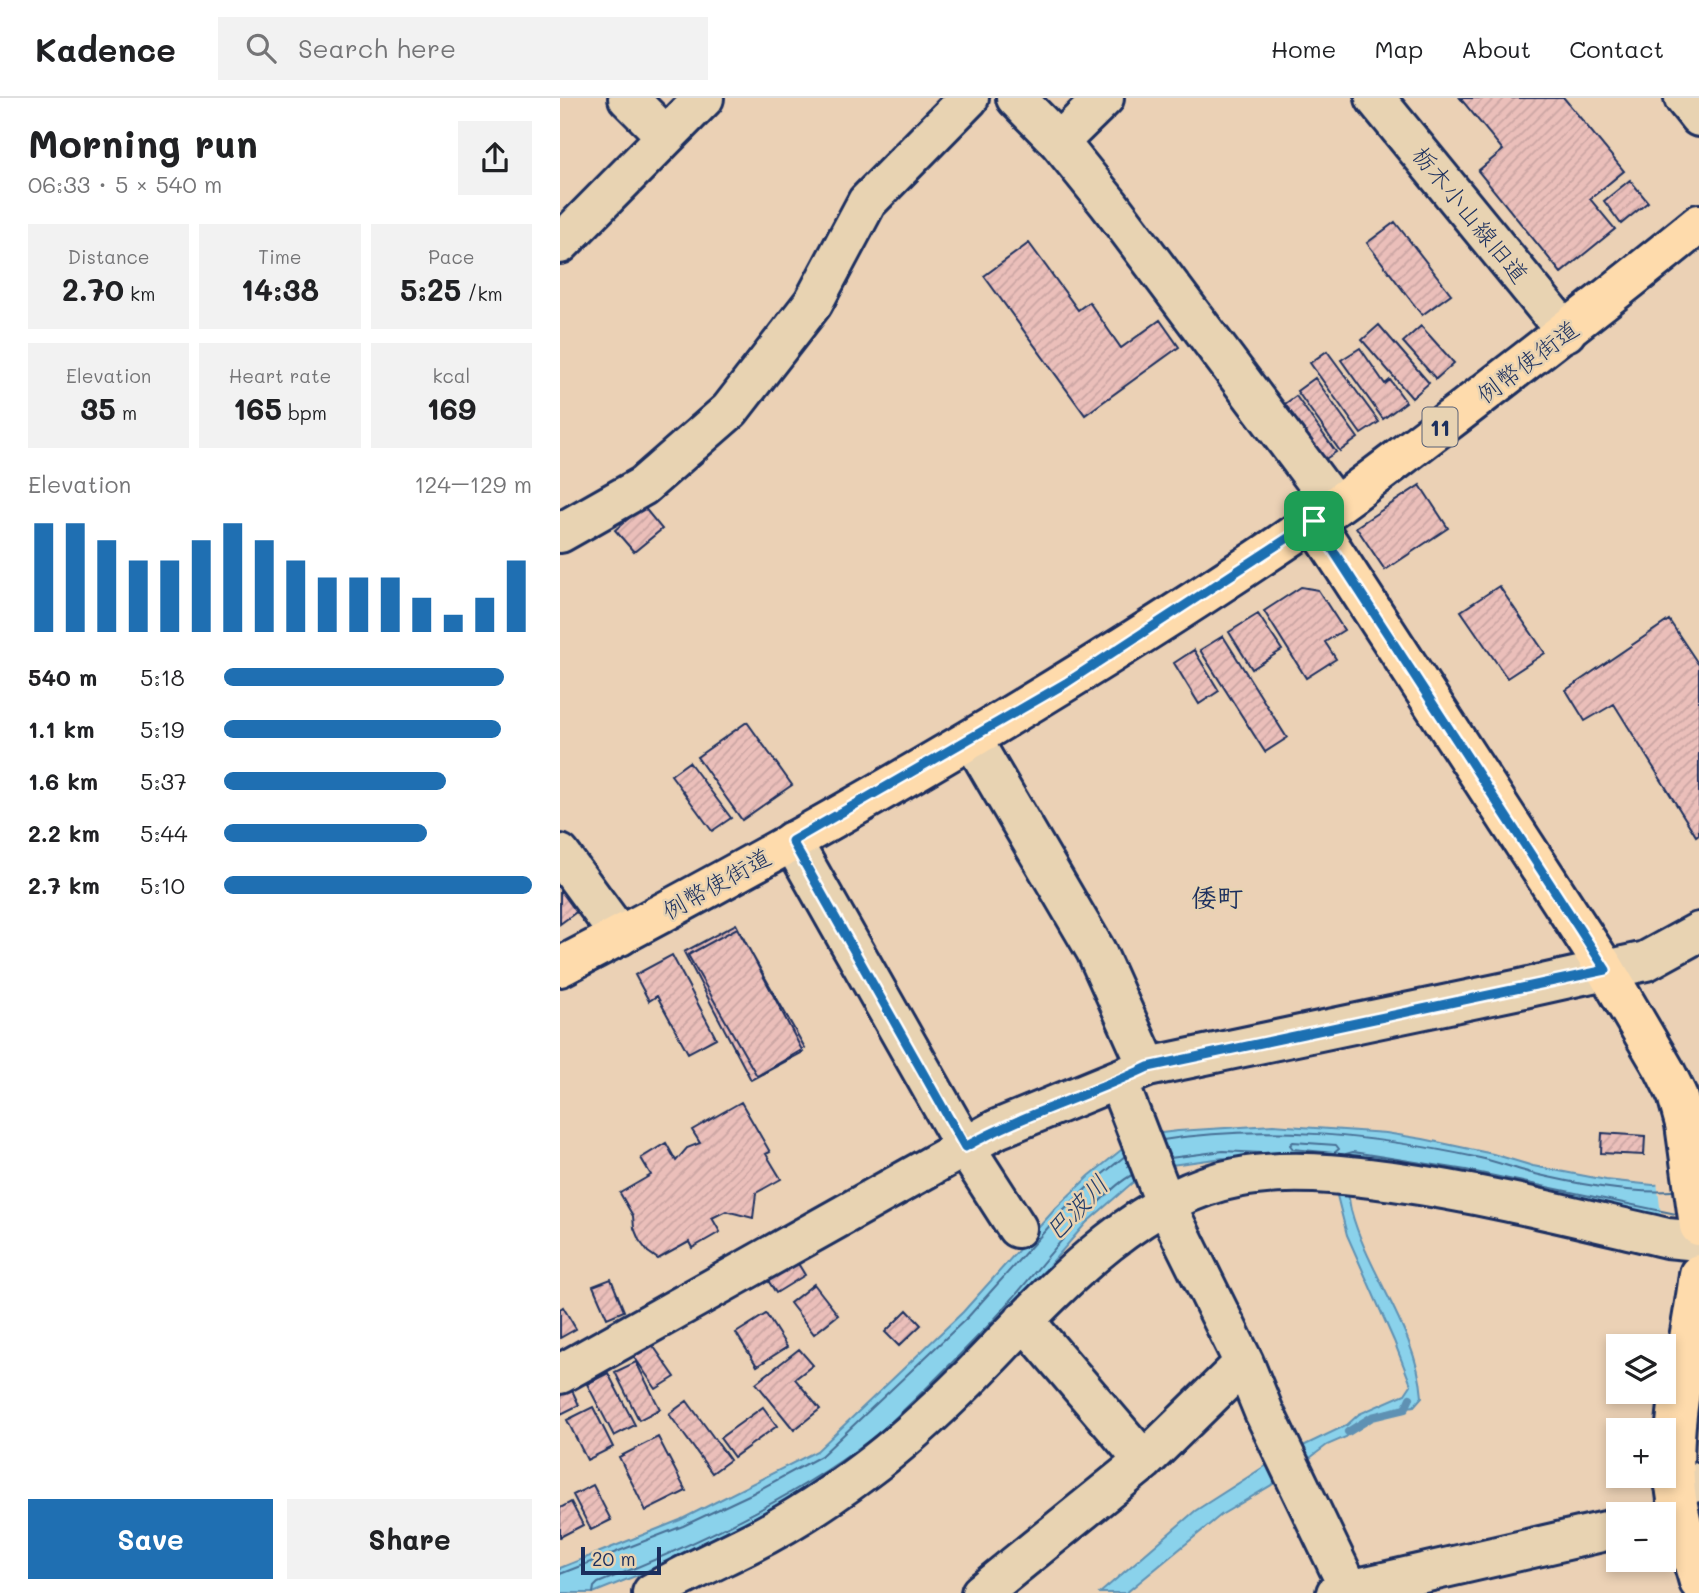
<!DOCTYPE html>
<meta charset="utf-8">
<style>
:root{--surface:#fff;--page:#f2f2f2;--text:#202124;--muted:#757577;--line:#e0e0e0;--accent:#1f6fb2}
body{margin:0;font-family:Mali,"Klee One",sans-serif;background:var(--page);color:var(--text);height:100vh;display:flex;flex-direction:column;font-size:26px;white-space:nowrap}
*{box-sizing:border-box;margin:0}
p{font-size:23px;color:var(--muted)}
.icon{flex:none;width:38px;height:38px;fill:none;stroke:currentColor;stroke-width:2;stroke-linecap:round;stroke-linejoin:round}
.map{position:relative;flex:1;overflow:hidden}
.sheet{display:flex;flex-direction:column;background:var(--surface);width:560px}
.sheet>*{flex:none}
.fabs{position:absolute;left:1046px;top:1236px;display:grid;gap:14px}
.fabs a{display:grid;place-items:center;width:70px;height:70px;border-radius:0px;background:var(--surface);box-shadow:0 4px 10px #0003;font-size:35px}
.scale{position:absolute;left:21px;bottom:18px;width:80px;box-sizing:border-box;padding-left:7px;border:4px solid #1b2f5e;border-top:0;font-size:19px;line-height:24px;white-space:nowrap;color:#1b2f5e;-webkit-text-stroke:5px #e8d3b2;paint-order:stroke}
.pin{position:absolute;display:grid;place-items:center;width:60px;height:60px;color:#fff;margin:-30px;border-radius:14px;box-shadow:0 4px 10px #0006}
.round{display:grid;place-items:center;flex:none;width:74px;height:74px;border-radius:0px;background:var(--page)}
.overview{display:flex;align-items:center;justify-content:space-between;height:119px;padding:0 28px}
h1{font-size:38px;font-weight:700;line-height:52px}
.metrics{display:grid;grid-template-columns:repeat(3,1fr);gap:10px;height:119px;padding:7px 28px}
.metrics div{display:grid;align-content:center;border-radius:0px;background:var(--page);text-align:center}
.metrics b{font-size:30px;font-weight:700}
.metrics small{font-size:19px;font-weight:400}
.metrics p{font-size:19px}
.chart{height:196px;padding:14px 28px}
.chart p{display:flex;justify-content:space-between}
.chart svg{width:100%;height:126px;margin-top:7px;stroke:var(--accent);stroke-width:6}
.primary-button{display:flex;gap:14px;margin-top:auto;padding:14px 28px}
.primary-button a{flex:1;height:80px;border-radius:0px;background:var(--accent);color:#fff;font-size:28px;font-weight:700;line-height:80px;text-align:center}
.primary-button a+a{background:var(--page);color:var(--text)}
ul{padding:0 28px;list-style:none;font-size:23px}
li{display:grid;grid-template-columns:112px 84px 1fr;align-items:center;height:52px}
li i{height:18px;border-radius:9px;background:var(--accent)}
header{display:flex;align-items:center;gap:42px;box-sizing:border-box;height:98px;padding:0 35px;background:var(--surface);border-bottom:2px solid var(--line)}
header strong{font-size:33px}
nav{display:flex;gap:38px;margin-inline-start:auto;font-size:24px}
.search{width:490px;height:63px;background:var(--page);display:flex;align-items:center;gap:18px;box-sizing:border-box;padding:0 24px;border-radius:0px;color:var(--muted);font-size:26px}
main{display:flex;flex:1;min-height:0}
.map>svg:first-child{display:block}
.water{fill:#8ad2eb;stroke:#5e91b3;stroke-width:2}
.pier{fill:#ebd1b5}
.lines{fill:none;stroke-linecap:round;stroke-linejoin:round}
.shore{stroke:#477096;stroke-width:2}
.stream{stroke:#5e91b3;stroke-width:8}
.building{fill:url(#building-hatch);stroke:#1b2f5e;stroke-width:2}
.minor-casing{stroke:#1b2f5e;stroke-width:44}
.major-casing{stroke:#1b2f5e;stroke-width:44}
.minor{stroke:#e8d3b2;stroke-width:38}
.major{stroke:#fedbac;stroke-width:38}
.route-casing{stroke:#fff;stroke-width:14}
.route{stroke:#1f6fb2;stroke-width:9}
.labels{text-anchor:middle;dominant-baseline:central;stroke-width:5;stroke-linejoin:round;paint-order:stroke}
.shield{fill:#e8d3b2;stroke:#586077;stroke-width:2}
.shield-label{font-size:23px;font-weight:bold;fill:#1b2f5e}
.street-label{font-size:24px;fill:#1b2f5e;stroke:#e8d3b2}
.neighbourhood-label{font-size:26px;font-weight:bold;fill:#1b2f5e;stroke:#e8d3b2}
.water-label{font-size:26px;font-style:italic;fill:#263f6c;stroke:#e8d3b2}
</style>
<header>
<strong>Kadence</strong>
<div class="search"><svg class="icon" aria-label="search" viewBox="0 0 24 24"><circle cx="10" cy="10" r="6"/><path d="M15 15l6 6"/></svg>Search here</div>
<nav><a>Home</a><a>Map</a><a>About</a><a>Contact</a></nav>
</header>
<main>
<section class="sheet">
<div class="overview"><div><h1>Morning run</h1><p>06:33 · 5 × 540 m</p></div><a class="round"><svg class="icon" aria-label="share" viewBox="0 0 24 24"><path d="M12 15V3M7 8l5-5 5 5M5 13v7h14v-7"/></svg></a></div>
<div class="metrics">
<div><p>Distance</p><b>2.70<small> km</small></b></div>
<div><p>Time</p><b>14:38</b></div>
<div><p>Pace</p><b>5:25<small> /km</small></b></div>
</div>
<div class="metrics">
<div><p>Elevation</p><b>35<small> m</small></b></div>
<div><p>Heart rate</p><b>165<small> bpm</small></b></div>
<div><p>kcal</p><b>169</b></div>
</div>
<div class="chart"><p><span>Elevation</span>124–129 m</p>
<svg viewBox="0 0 160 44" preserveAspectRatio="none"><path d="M5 44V6M15 44V6M25 44V12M35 44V19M45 44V19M55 44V12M65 44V6M75 44V12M85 44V19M95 44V25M105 44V25M115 44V25M125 44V32M135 44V38M145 44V32M155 44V19"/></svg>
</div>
<ul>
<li><b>540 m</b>5:18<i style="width:91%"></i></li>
<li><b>1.1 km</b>5:19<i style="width:90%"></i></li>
<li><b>1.6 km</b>5:37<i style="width:72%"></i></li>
<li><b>2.2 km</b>5:44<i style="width:66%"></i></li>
<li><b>2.7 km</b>5:10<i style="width:100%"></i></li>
</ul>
<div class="primary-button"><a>Save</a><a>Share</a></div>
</section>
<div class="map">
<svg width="1139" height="1495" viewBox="0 0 1139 1495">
<defs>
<pattern id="building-hatch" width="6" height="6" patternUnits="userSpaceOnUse" patternTransform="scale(1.75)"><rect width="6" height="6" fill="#ebbfba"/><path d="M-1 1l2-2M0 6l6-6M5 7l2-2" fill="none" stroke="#c9a4a2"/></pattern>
</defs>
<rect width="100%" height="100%" fill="#ebd1b5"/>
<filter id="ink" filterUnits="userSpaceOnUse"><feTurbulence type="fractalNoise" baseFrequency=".0143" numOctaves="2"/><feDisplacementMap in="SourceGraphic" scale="14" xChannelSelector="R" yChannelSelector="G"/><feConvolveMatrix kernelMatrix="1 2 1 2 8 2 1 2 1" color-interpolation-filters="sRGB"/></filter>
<g filter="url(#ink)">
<!-- water -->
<path class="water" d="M 713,1027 L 826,1035 L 863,1041 L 933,1056 L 973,1068 L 1046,1082 L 1093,1087 L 1139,1084 L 1139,1125 L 786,1069 C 787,1083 788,1099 791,1112 C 808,1176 857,1232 862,1299 L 854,1308 L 828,1312 L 809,1319 L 786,1339 L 767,1347 L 725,1379 L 661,1417 L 566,1495 L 540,1495 L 635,1413 L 718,1360 L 787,1327 L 799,1316 L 845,1296 L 851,1287 L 834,1243 L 787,1137 L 770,1070 L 663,1060 L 611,1067 L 596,1072 L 572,1085 L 526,1125 L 429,1237 L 327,1336 L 227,1403 L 162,1438 L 83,1475 L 33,1495 L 0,1495 L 0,1470 L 120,1422 L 257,1353 L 403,1214 L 496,1110 L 529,1078 L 566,1048 L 593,1036 L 618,1033 Z"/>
<!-- pier -->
<path class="pier" d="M 1139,1081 L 1139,1129 L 1102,1126 L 1097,1083 Z"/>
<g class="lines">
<!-- shore -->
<path class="shore" d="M 603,1042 C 708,1025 817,1038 920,1060 C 937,1064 954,1070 971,1075 C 1016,1086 1067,1096 1113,1093
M 733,1044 L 776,1047 L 779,1051 L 774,1055 L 733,1051 L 730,1047 Z
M 786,1056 L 793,1054 L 906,1072 L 1116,1116
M 610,1060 L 663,1053 L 701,1055
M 0,1476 L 123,1428 L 191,1396 L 261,1358 L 408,1219 L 501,1115 L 534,1083 L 565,1058
M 33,1495 L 34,1489 L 38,1485 C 132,1448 246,1396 323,1331 C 357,1301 390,1267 422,1234 C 463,1193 496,1143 539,1104 C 549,1094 560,1083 572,1077"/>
<!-- stream -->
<path class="stream" d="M 788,1334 L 812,1319 L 845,1311 L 850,1300"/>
</g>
<!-- building -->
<path class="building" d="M 900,0 L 1004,0 L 1064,73 L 1030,101 L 1055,131 L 1001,175 L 918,73 L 943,52 Z
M 1070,82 L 1088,104 L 1061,126 L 1044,103 Z
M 835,124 L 891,196 L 862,217 L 807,145 Z
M 469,145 L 518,212 L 529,204 L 561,250 L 600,222 L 619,249 L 525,317 L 424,178 Z
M 819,227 L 869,285 L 852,300 L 802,242 Z
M 861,228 L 894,265 L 876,281 L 843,244 Z
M 800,250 L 825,286 L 830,282 L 846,304 L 823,321 L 781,262 Z
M 767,253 L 819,324 L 801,336 L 750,265 Z
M 755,280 L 798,340 L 780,353 L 737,293 Z
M 736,298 L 776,354 L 758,366 L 718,311 Z
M 860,387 L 888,430 L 825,472 L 796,429 Z
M 83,408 L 102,431 L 74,454 L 55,432 Z
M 939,488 L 985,555 L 947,580 L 901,513 Z
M 741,489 L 758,492 L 784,532 L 765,544 L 776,561 L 746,580 L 704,513 Z
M 698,516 L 722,552 L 692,571 L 669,534 Z
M 1109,522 L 1139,567 L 1139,736 L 1136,738 L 1054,606 L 1025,623 L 1006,592 Z
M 663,538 L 727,640 L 705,654 L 640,552 Z
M 634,552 L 659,593 L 639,606 L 614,565 Z
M 187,624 L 232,687 L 182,722 L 137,659 Z
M 129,664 L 171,720 L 152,733 L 111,677 Z
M 0,784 L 19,812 L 0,826 Z
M 176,826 L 243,954 L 191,982 L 124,854 Z
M 177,830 L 245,950 L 197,978 L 128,857 Z
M 112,857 L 156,940 L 128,955 L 97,898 L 89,903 L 75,877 Z
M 181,1004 L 210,1054 L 206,1056 L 221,1081 L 196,1095 L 193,1120 L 166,1113 L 152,1120 L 160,1134 L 132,1150 L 129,1144 L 98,1161 L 88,1154 L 79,1142 L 74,1130 L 73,1118 L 60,1095 L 91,1077 L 81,1060 L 106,1045 L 116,1063 L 127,1050 L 140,1045 L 132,1032 Z
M 1042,1035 L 1085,1038 L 1084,1057 L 1041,1055 Z
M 231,1154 L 245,1177 L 216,1195 L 202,1173 Z
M 51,1181 L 64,1213 L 47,1220 L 33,1188 Z
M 254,1186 L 278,1217 L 254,1236 L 230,1205 Z
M 3,1209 L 16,1231 L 0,1240 L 0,1211 Z
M 347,1212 L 361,1227 L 339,1248 L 325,1234 Z
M 206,1216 L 227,1249 L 197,1268 L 176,1235 Z
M 89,1242 L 115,1279 L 96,1291 L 71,1254 Z
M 239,1251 L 253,1267 L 235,1281 L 260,1311 L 234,1332 L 196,1285 Z
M 76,1264 L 100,1311 L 79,1322 L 55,1274 Z
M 48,1275 L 75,1327 L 54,1338 L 27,1286 Z
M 9,1286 L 19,1307 L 1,1316 L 0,1291 Z
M 127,1303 L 170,1362 L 152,1375 L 109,1316 Z
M 33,1309 L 53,1349 L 27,1362 L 7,1322 Z
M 203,1309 L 217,1328 L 174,1359 L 160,1340 Z
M 98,1339 L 126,1393 L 86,1413 L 59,1359 Z
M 33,1387 L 51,1422 L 31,1432 L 13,1397 Z
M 11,1404 L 23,1427 L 0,1439 L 0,1410 Z"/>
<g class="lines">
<!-- minor casing -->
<g class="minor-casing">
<path id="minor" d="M 68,0 L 106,38
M 456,0 L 499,44 L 549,106 L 775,408
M 815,0 L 1006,234
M 1124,0 L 1139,19
M 499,44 L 544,0
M 0,146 L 144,0
M 0,435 L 83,388 L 170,312 L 253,205 L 307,104 L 409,0
M 412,641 L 536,853 L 588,969
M 232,743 L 405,1049 L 457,1130
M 0,756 L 60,838
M 558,983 L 606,1107 L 684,1265 L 704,1314 L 789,1491
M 464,1222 L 584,1363
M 0,1276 L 437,1031 L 588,969 L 960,891 L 1086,863 L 1139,834
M 1115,1388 L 1139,1384
M 92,1495 C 123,1477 154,1463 186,1447 C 227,1427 268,1400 304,1373 C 342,1345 376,1313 409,1280 C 481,1207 571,1099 676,1080 C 728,1070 781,1076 833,1083 C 925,1096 1016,1119 1107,1140 L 1139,1143
M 421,1495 L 584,1363 L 684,1265
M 776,1495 L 1059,1430"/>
</g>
<!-- major casing -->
<g class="major-casing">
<path id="major" d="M 754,423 L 1046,872 L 1104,971 L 1117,997 L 1125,1026 L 1139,1128
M 0,869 C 259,734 513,588 754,423 C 795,395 835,363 875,333 C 964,265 1052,197 1139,126
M 1139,1176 C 1131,1246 1110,1314 1115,1384 C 1117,1417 1130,1452 1139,1484"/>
</g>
<!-- minor -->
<use href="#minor" class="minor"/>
<!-- major -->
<use href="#major" class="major"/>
</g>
</g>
<g class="lines" filter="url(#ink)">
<!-- route casing -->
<g class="route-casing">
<path id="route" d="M 754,423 L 1046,872 L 588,969 C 528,998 463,1016 405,1049 L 232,743 L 506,585 Z"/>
</g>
<!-- route -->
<use href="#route" class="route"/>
</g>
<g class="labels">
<!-- shield labels -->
<rect class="shield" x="862.5" y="309.5" width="35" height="39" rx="5"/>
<g class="shield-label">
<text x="880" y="329">11</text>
</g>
<!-- street labels -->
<g class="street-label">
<text transform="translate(911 116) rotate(51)">栃木小山線旧道</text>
<text transform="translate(967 263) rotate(-37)">例幣使街道</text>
<text transform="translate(156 785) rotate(-29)">例幣使街道</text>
</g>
<!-- neighbourhood labels -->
<g class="neighbourhood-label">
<text x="657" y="799">倭町</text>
</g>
<!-- water labels -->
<g class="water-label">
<text transform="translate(516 1109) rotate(-46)">巴波川</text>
</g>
</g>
</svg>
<div class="fabs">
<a><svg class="icon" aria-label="layers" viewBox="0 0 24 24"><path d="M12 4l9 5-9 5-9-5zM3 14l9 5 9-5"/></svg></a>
<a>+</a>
<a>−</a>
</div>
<div class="scale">20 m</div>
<div class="pin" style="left:754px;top:423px;background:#1e9e55"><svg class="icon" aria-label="arrive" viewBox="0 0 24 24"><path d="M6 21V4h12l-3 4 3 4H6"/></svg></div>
</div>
</main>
